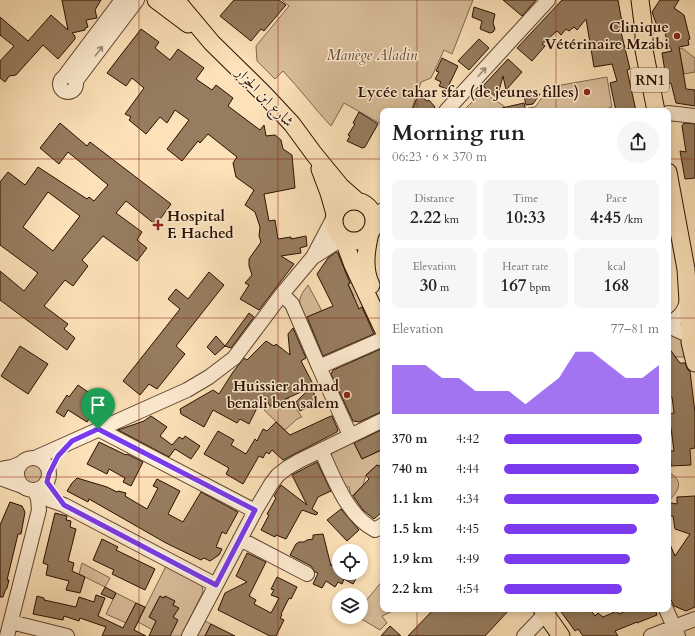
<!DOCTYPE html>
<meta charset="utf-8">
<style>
:root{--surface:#fff;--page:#f6f6f6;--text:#202124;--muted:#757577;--accent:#7c3aed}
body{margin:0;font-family:Cardo,Amiri,serif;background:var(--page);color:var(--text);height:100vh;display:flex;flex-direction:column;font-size:15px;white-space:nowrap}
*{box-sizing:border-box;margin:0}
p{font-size:13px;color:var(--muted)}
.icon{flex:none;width:22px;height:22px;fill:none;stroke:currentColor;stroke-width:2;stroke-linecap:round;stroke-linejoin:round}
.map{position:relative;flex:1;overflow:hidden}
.details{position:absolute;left:380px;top:108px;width:291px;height:504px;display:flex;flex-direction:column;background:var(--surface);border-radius:8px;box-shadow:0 2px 6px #0003}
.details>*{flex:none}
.tools{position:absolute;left:332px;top:544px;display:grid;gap:8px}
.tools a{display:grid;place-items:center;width:36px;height:36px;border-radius:50%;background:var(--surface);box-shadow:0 2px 6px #0003;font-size:20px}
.pin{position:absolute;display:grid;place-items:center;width:34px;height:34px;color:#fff;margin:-41px -17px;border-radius:50% 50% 50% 0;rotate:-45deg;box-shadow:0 0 4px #0007}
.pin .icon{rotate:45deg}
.round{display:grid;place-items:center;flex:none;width:42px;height:42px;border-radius:21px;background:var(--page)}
.summary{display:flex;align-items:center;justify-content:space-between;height:68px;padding:0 12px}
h1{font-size:22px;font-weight:600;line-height:30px}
.stats{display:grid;grid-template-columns:repeat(3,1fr);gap:6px;height:68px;padding:4px 12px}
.stats div{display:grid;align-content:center;border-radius:8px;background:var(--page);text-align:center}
.stats b{font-size:17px;font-weight:600}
.stats small{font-size:11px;font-weight:400}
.stats p{font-size:11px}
.chart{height:112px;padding:8px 12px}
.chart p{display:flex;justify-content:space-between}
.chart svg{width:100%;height:72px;margin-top:4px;fill:var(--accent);opacity:.7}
ul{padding:0 12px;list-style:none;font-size:13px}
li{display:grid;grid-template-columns:64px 48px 1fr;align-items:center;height:30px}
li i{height:10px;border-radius:5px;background:var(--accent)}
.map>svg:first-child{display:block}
.green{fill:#d9be9a;stroke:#80664d}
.building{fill:#977d60;stroke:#280f00;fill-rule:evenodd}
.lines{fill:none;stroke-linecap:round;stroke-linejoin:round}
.minor-casing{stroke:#5d442e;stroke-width:16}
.major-casing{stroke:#280f00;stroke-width:19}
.minor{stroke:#feecd2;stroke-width:14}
.major{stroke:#fde2b9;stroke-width:17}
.oneway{stroke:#9e8974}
.route-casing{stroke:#fff;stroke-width:8}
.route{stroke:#7c3aed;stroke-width:5}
.grid{fill:none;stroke:#8f2418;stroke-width:1;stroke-opacity:0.55}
.poi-dot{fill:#8f2418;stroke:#feecd2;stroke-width:1.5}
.labels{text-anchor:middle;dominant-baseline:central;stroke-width:3;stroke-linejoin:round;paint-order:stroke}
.shield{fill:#feecd2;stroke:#68513f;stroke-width:1}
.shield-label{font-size:14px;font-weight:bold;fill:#280f00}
.poi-label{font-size:15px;font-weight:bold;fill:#280f00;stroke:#feecd2;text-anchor:end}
.park-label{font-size:15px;font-style:italic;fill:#664c36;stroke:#feecd2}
.street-label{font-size:15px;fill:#280f00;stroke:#feecd2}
</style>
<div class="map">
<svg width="695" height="636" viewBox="0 0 695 636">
<rect width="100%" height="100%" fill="#fde2b9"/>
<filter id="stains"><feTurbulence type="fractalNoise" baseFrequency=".005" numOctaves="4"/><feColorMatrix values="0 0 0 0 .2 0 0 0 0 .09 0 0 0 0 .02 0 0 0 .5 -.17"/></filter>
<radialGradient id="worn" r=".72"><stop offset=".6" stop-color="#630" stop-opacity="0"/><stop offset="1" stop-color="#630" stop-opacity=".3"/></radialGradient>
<!-- green -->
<path class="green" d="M 282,0 L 473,0 L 452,54 L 444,50 L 431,78 L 421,82 L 411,111 L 383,111 L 383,125 L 344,103 L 331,126 C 314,108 300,89 283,71 L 275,79 L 257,61 L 256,46 L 289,6 Z
M 682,48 L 695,58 L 695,72 L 684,74 L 679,49 Z
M 607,77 L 612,107 L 599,111 L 529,111 L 528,108 L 535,107 L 550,87 Z
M 482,92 L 504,106 L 506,111 L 463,111 Z
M 355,281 L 366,306 L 354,311 L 350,298 L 354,296 L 348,284 Z
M 308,285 L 322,311 L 305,318 C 298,301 297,300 308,285 Z
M 668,332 C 683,339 684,342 688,357 L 675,357 L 668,347 Z
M 288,398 L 302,417 L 297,419 L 285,430 L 264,410 Z
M 353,441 L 362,459 L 382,450 L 383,468 L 377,465 L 366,475 L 363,485 L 351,497 L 349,487 L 342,486 L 329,459 L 333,451 Z
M22 474a11 11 0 1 1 22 0a11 11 0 1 1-22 0Z
M 668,472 C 684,480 680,491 668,501 Z
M 82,563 L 110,578 L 105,587 L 79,574 Z
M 166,566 L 202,585 L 203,592 L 181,636 L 164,636 L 138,622 Z
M 383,580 L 383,609 L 397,609 L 382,616 L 387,623 L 380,630 L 358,617 L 361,617 L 361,607 Z
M 116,593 L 136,603 L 126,623 L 106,614 Z
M 205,621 L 211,624 L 205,636 L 197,636 Z"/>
<!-- building -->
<path class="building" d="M 62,0 L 101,0 L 95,10 L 97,18 L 86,20 L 88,27 L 85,28 L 85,30 L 72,33 L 75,36 L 75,39 L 58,59 L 43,45 L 16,75 L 9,76 L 5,82 L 0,78 L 0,61 L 14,46 L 0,35 L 0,17 L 28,41 L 51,15 L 68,30 Z
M 234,0 L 279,0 L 286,5 L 264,31 L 261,29 L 251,41 L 220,16 Z
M 503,0 L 536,0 L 522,16 Z
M 562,0 L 618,0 L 623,28 L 620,28 L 630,69 L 627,70 L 636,111 L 616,111 L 610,83 L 617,81 L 612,64 L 594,67 L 586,19 L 577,30 L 574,27 L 569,31 L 566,29 L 561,35 L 557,31 L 542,44 L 545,46 L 532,61 L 517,48 Z
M 660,0 L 679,0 L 674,8 L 684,15 L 690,39 L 688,40 L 689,45 L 679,47 L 686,89 L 695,90 L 695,106 L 676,103 L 671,83 L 667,84 L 662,53 L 672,51 L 667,42 L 664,27 L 657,26 L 652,12 Z
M 474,7 L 495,14 L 493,23 L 495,29 L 493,32 L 490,33 L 480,29 L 482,21 L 472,17 Z
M 141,29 L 159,42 L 155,48 L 170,60 L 178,49 L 204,68 L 196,79 L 212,90 L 216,85 L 233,98 L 228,106 L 260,130 L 264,125 L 266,136 L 275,135 L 281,140 L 283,149 L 292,155 L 295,188 L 264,194 L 269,221 L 275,220 L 278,239 L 291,237 L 291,239 L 306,236 L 307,246 L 300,248 L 301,253 L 281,256 L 294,264 L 259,310 L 240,299 L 249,285 L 245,283 L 252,275 L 249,266 L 249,259 L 261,242 L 259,236 L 260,227 L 255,212 L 245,205 L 254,190 L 236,177 L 233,163 L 237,157 L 208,134 L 200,143 L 198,141 L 182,161 L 167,149 L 189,120 L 175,110 L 167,123 L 160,117 L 146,134 L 129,120 L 131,117 L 125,114 L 144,88 L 132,78 L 126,86 L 107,73 Z
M 479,39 L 489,48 L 469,70 L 458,61 Z
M 442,58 L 458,66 L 447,89 L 439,86 L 441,82 L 435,79 L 439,72 L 436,71 Z
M 508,59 L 522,72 L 506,90 L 503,76 L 497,98 L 483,86 Z
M 540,94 L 533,104 L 526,105 L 524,96 Z
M 419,97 L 422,99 L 423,98 L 427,101 L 429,100 L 435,107 L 432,111 L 412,111 L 416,100 Z
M 524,103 L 526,111 L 503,111 L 502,108 Z
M 359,112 L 378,124 L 365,147 L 362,148 L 347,141 L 350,136 L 348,135 L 355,124 L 353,123 Z
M 60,123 L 87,146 L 90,142 L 171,204 L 156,225 L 126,201 L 116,213 L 142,232 L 137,240 L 147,248 L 137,261 L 103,236 L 82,260 L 88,266 L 73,286 L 65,280 L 44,306 L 68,324 L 64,329 L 75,338 L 67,350 L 0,300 L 0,271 L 24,291 L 38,273 L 0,245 L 0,182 L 8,172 L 25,185 L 38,167 L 87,199 L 89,197 L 94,201 L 108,185 L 68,152 L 59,164 L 40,148 ZM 48,192 L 80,216 L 53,251 L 23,227 Z
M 684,123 L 695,124 L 695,178 L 685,179 L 680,151 L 686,152 L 682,126 Z
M 336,252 L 338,253 L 350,283 L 348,284 L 359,309 L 362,307 L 374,334 L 323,356 L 307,317 L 333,306 L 317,274 L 328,258 Z
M 209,272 L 224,285 L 176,346 L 185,354 L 157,389 L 149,384 L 140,395 L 123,381 L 180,309 L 168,299 L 176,289 L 188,299 Z
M 249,313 L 254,317 L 231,348 L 225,346 Z
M 293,328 L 306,358 L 301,361 L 314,386 L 270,406 L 267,401 L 263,409 L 258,406 L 249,424 L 240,419 L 237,423 L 213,410 L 204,427 L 181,414 L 180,409 L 213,390 L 219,394 L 233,372 L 244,358 L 247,360 L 266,341 L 274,346 L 276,344 L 290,355 L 288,334 Z
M 216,336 L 225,346 L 215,355 L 207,347 Z
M 20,346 L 48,364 L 28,394 L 1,376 Z
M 668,347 L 680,363 L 685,363 L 688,370 L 690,371 L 695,413 L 695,448 L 690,449 L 691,465 L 671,466 L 670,451 L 674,451 L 671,428 L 668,428 L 668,414 L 674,413 L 672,397 L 668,396 Z
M 383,348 L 383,411 L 359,422 L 353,421 L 331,374 L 333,370 Z
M 78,385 L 101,401 L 87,422 L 68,410 L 64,417 L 56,412 L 67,395 L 69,397 Z
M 311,387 L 318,402 L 300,411 L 296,402 Z
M 151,416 L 167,427 L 160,436 L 172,445 L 179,437 L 183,439 L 185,436 L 200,446 L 191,459 L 175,449 L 169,457 L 118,430 L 144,421 Z
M 331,416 L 332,416 L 338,430 L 337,432 L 283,460 L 272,450 L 269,454 L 266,452 L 263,458 L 259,456 L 243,484 L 226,474 L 229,468 L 204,454 L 218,431 L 234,440 L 231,445 L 246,454 L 255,439 L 257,441 L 263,429 L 267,431 L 276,422 L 290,435 Z
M 383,429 L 383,449 L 362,459 L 354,443 Z
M 99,442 L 126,455 L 127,454 L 143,462 L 131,486 L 123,482 L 125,478 L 109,469 L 107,474 L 87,464 Z
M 317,462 L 331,491 L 318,497 L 312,509 L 318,513 L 316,515 L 302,510 L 286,539 L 276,535 L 275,537 L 261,530 L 269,515 L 267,514 L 276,498 L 274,496 L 281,485 L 307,505 L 292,475 Z
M 377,465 L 383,468 L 383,511 L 374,519 L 363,510 L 353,496 L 369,479 L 366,475 Z
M 77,478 L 107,487 L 117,492 L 118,491 L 126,493 L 125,496 L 147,509 L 158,488 L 153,486 L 157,479 L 180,491 L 168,514 L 183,522 L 201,492 L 238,512 L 226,534 L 222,532 L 216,547 L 222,549 L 219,555 L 210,561 L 204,558 L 201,560 L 166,543 L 89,499 L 88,502 L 67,491 L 72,483 Z
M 695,496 L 695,607 L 686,611 L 674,606 L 668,594 L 668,540 L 675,556 L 690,534 L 675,529 L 673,516 L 668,516 L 668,508 L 671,503 L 677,504 L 677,497 Z
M 10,502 L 22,506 L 25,512 L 21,534 L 18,534 L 7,580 L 9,580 L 7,588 L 5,591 L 3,597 L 0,597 L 0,525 Z
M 341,509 L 359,530 L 347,541 L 327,520 Z
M 55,513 L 67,516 L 66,520 L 71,521 L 70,527 L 76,529 L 68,561 L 74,563 L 72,571 L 85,577 L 80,593 L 66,590 L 69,581 L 46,575 L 48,565 L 43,563 Z
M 323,534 L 331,566 L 339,553 L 339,573 L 359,573 L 353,584 L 344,579 L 342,584 L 338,582 L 335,587 L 326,581 L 322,588 L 313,584 L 318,573 L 315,572 L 311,566 L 290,555 L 296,544 L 299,542 L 304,542 L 307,540 L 313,539 L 313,535 Z
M 102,539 L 118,547 L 116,550 L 155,569 L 145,590 L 112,574 L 114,570 L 93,560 Z
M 247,553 L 266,562 L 249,596 L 256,600 L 254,604 L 271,613 L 279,598 L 271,595 L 274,590 L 271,589 L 277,577 L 297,587 L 291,599 L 289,598 L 281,614 L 282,615 L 280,618 L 284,620 L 276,636 L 270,636 L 218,610 L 225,593 L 247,582 L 236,576 Z
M 105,587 L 116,593 L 113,599 L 101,594 Z
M 96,595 L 105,598 L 98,616 L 123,628 L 136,603 L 145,607 L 134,630 L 146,636 L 102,636 L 106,627 L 80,618 L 79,621 L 64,616 L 63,620 L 33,614 L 37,596 L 44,598 L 44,600 L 76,607 L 79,597 L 94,602 Z
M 160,596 L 164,598 L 165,596 L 175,601 L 173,605 L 179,608 L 173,617 L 178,620 L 170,636 L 149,636 L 156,621 L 149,617 Z
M 434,609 L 510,609 L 485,636 L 408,636 Z
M 559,609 L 590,609 L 595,616 L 598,613 L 603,617 L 617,611 L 619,614 L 630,609 L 655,609 L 657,615 L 637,623 L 637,622 L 615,631 L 618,636 L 583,636 L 578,629 L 575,631 Z
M 211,624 L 235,636 L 205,636 Z
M 390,626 L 401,636 L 381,636 Z"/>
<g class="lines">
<!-- minor casing -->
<g class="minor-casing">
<path id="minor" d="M60 84a8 8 0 1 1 16 0a8 8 0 1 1-16 0Z
M 64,77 L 122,0
M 75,82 L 137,0
M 446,111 L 548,0
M 668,113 L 695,116
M 373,226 L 383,210
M 315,256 L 343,238
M 282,294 L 292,304 L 319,367 L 350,435
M 668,323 C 679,319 684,312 687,301
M 668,326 L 690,336
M 319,367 L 383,339
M 98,429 L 255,511
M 321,450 C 333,476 347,516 375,530 L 383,525
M17 474a16 16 0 1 1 32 0a16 16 0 1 1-32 0Z
M 35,458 L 187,390 L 209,377 L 234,358 L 282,294 L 313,257 L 333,219
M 0,469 L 12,467 L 19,464
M 0,478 L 22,486
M 37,490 L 50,500 L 64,505 L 216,585
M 240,539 L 307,574
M 666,609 L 678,636
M 11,622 L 67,636
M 7,636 L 39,510 L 38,499 L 35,490
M 189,636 L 255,511 L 271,484 L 278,475 L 287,468 L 299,461 L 383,420
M 524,636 L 545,614
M 651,636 L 695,619"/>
</g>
<!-- major casing -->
<g class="major-casing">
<path id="major" d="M 156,0 L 188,24
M 176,0 L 212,43 L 263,93 L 292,124 L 314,154 L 341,187 L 357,201
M 640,0 L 644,31 L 644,50 L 656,111
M 320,169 L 329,193 L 335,214
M 668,172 L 686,269 L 690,334
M334 221a20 20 0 1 1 40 0a20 20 0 1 1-40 0Z
M 370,233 C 366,250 363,269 371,285
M 343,238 L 353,265 L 383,329
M 690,342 L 695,363
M 542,609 L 561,636"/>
</g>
<!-- minor -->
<use href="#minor" class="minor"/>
<!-- major -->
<use href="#major" class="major"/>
</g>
<!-- one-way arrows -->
<defs><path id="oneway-shaft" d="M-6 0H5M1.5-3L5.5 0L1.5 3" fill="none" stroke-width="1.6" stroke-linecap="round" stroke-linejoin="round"/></defs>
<g class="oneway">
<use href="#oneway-shaft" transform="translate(99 51) rotate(-53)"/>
<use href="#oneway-shaft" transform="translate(482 72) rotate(-48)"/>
</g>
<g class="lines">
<!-- route casing -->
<g class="route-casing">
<path id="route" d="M 98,429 L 255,510 L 216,585 L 64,505 L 47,482 L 49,474 L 58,456 L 72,441 Z"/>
</g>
<!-- route -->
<use href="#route" class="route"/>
</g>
<!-- grid -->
<path class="grid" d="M 139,0 L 139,636M 278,0 L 278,636M 417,0 L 417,111M 556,0 L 556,111M 0,159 L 383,159M 668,159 L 695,159M 0,318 L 383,318M 668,318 L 695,318M 0,477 L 383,477M 668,477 L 695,477M 417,609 L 417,636M 556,609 L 556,636"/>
<!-- markers -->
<g class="poi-dot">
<circle cx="677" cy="36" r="4"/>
<circle cx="587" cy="92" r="4"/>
<path d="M156 219h4v4h4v4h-4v4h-4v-4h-4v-4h4z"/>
<circle cx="347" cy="395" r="4"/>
</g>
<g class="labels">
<!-- shield labels -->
<rect class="shield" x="631" y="68" width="38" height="24" rx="3"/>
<g class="shield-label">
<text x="650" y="80">RN1</text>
</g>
<!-- poi labels -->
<g class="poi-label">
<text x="669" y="27">Clinique<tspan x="669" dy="17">Vétérinaire Mzabi</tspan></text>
<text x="579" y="92">Lycée tahar sfar (de jeunes filles)</text>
<text x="167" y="216" text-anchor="start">Hospital<tspan x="167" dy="17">F. Hached</tspan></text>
<text x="339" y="386">Huissier ahmad<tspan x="339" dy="17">benali ben salem</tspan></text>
</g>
<!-- park labels -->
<g class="park-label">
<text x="372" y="55">Manège Aladin</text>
</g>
<!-- street labels -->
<g class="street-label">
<text transform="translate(265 97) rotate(46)">شارع ابن الجزار</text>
</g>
</g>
<rect width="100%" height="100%" filter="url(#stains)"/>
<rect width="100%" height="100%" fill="url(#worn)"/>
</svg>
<div class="tools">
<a><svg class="icon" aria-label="locate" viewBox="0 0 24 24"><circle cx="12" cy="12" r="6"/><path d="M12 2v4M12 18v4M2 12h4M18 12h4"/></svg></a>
<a><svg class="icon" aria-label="layers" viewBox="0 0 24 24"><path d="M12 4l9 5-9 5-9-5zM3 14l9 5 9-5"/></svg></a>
</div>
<div class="pin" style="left:98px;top:429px;background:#1e9e55"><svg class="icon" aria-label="arrive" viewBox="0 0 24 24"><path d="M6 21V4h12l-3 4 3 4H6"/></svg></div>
<section class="details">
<div class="summary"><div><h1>Morning run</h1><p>06:23 · 6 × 370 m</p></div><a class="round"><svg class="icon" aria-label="share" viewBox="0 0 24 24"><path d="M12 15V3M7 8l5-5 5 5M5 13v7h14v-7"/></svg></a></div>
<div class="stats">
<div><p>Distance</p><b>2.22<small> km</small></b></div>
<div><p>Time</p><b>10:33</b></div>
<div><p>Pace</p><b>4:45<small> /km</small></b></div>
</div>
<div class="stats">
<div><p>Elevation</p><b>30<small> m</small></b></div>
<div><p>Heart rate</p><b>167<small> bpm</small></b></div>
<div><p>kcal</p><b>168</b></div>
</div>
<div class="chart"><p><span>Elevation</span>77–81 m</p>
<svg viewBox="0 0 160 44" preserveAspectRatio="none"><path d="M0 44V14L10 14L20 14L30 22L40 22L50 30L60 30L70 30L80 38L90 30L100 22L110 6L120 6L130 14L140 22L150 22L160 14V44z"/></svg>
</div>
<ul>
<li><b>370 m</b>4:42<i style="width:89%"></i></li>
<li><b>740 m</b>4:44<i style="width:87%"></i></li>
<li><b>1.1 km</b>4:34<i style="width:100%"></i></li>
<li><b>1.5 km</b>4:45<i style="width:86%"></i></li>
<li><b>1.9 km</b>4:49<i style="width:81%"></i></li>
<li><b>2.2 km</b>4:54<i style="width:76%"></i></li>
</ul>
</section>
</div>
